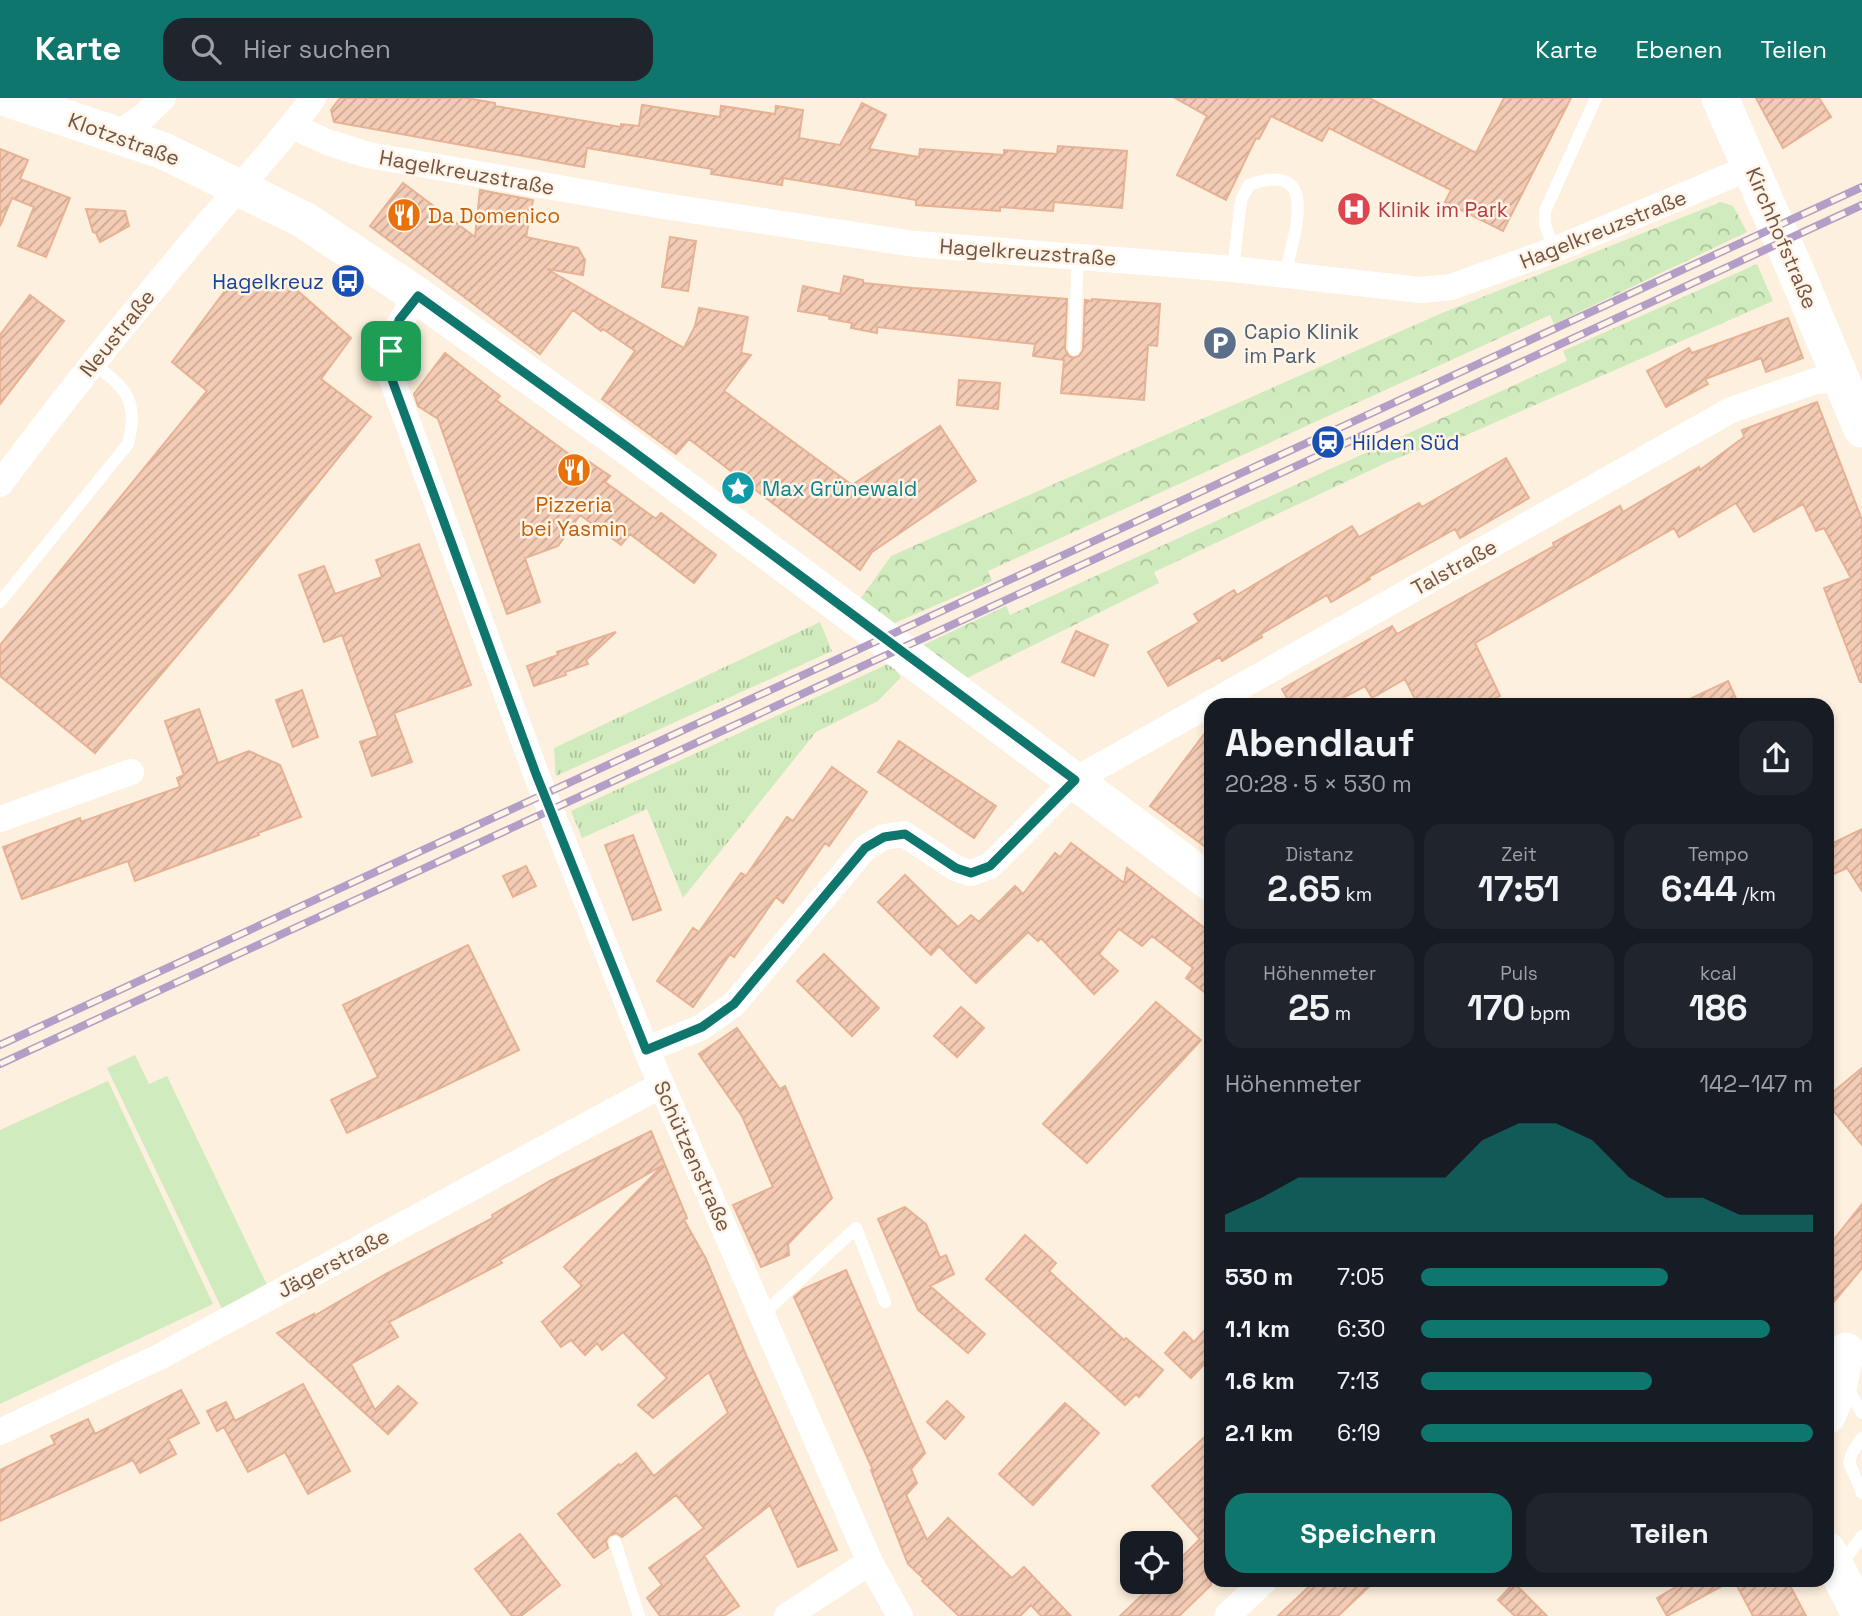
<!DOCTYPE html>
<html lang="de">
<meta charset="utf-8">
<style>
:root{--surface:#171b24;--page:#20242c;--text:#f1f3f6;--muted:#9ea1a6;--accent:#0f766e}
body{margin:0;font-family:"Space Grotesk",sans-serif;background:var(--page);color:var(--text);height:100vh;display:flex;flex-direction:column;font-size:26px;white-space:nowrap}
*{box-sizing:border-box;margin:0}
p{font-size:23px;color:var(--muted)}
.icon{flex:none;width:38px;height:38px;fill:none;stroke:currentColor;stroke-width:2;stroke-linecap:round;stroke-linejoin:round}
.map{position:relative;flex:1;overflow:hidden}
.panel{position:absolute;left:1204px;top:600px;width:630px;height:889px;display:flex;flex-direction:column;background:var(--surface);border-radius:21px;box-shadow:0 4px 10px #0003}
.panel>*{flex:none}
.tools{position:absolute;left:1120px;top:1433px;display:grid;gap:14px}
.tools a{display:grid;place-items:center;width:63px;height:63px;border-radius:14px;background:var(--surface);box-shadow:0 4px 10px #0003;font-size:35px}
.pin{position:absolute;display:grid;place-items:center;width:60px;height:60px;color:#fff;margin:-30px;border-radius:14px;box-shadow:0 4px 10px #0006}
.round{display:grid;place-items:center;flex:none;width:74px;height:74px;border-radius:21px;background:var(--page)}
.headline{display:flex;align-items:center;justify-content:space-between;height:119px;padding:0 21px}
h1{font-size:38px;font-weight:700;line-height:52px}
.figures{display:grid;grid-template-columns:repeat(3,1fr);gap:10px;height:119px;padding:7px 21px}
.figures div{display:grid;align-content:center;border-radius:18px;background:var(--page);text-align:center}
.figures b{font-size:35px;font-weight:700}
.figures small{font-size:19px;font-weight:400}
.figures p{font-size:19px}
.chart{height:196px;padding:14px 21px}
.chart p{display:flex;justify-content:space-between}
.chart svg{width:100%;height:126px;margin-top:7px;fill:var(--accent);opacity:.7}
.button{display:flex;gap:14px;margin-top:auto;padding:14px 21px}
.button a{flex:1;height:80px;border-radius:21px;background:var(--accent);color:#fff;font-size:28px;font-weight:700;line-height:80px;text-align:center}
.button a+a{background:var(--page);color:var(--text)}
ul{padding:0 21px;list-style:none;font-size:23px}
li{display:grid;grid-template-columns:112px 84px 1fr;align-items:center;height:52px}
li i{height:18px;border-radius:9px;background:var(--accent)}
header{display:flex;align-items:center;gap:42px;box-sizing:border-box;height:98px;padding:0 35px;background:var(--accent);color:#fff}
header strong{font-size:33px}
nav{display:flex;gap:38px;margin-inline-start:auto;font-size:24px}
.search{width:490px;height:63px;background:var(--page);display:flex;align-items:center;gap:18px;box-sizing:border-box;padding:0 24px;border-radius:21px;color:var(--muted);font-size:26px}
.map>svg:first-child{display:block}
.grass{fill:url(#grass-tufts)}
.forest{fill:url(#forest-crowns)}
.pitch{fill:#d0ebbd}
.building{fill:url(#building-hatch);stroke:#e7b294;stroke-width:2}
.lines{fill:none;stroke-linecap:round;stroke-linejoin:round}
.service{stroke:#fff;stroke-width:12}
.minor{stroke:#fff;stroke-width:26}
.secondary{stroke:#fff;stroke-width:37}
.rail-casing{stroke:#b29ec6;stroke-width:8}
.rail{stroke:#fff4e5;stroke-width:5;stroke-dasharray:16;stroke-linecap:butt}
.route-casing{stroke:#fff;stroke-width:14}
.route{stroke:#0f766e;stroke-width:9}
.labels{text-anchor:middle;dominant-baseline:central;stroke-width:5;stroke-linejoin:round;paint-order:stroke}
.street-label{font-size:21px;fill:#745545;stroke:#fff4e5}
.health-label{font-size:21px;fill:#be3a42;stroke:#fff4e5;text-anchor:start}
.food-label{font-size:21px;fill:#c56008;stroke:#fff4e5;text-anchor:start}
.transit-label{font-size:21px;fill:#164399;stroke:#fff4e5;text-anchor:end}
.service-label{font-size:21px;fill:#4e5e75;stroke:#fff4e5;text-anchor:start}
.culture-label{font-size:21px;fill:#0d838f;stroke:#fff4e5;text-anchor:start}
</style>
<header>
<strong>Karte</strong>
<div class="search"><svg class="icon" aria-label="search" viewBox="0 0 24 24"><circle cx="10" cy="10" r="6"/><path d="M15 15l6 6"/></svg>Hier suchen</div>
<nav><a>Karte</a><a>Ebenen</a><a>Teilen</a></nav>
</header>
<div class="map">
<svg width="1862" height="1518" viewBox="0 0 1862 1518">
<defs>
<pattern id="grass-tufts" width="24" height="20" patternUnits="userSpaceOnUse" patternTransform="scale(1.75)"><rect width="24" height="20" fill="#d0ebbd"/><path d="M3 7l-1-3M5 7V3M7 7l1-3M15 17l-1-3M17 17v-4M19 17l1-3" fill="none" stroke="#adc19b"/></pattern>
<pattern id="forest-crowns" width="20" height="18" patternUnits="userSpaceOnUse" patternTransform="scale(1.75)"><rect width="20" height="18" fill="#d0ebbd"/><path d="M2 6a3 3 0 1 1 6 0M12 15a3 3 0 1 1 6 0" fill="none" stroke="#adc19b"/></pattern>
<pattern id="building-hatch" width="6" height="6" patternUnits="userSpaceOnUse" patternTransform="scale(1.75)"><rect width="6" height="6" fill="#f4ccb5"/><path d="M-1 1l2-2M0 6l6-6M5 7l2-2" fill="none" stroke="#caa895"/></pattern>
</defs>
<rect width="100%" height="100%" fill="#fdf0de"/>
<!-- grass -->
<path class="grass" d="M 820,524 L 832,553 L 556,678 L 554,650 Z
M 890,565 L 901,579 L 878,603 L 816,634 L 683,800 L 647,711 L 582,740 L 571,713 Z"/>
<!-- forest -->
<path class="forest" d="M 1721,104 L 1733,108 L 1747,134 L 1554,226 L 1550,217 L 988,473 L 992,483 L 890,527 L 859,503 L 891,458 L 1442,215 Z
M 1757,166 L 1773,203 L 1448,345 L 1446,342 L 1390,363 L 1154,474 L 1159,485 L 961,583 L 917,550 L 1006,508 L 1010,517 L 1567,263 L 1563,253 Z"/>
<!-- pitch -->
<path class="pitch" d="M 135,957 L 149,986 L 167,978 L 268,1189 L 222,1211 L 107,970 Z
M 108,983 L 213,1206 L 0,1306 L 0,1032 Z"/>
<!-- building -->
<path class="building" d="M 340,0 L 466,0 L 495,5 L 495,8 L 621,29 L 621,26 L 639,28 L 642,7 L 720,19 L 721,8 L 775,16 L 776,8 L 803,12 L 799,40 L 840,47 L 862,5 L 886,17 L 869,51 L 919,59 L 920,51 L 1004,57 L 1004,52 L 1057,56 L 1058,48 L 1127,53 L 1122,110 L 1054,104 L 1053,113 L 1000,109 L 1000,113 L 916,107 L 916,102 L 783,80 L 782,87 L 711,76 L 712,71 L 587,50 L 584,69 L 334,24 L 331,12 Z
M 1175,0 L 1369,0 L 1476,55 L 1504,0 L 1571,0 L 1503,133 L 1445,104 L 1451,92 L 1329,30 L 1322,43 L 1271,18 L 1259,41 L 1256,40 L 1226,102 L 1177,77 L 1207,18 Z
M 1756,0 L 1819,0 L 1831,19 L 1783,50 Z
M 0,51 L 28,62 L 20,81 L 70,100 L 46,159 L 18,148 L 34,109 L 12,100 L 0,128 Z
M 403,85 L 475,139 L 480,92 L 533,102 L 526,139 L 578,150 L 585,162 L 583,177 L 547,171 L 684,250 L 695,228 L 699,210 L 748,219 L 741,255 L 751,257 L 724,293 L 852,387 L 940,328 L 976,383 L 872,454 L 860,472 L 689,341 L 676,356 L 602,301 L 635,253 L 603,231 L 601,233 L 573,212 L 540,256 L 370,128 Z
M 86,111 L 125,113 L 129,128 L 100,144 L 96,135 L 93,134 Z
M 670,139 L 696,143 L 688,193 L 662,189 Z
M 844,178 L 863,182 L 863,185 L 913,190 L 1067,201 L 1065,251 L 1069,258 L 1073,260 L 1079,258 L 1083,252 L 1085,202 L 1092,203 L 1092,201 L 1160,206 L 1157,248 L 1148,247 L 1144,302 L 1061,295 L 1064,262 L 1033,258 L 1035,246 L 877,229 L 877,235 L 851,230 L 852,225 L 829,221 L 829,218 L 798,213 L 803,188 L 840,196 Z
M 256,179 L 270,188 L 290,186 L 351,240 L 321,281 L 371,319 L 231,493 L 95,655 L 0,578 L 0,547 L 207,293 L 172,264 L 225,193 L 245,192 Z
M 30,197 L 64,223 L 0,306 L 0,237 Z
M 1788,220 L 1803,260 L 1766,274 L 1761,260 L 1705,281 L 1708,286 L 1666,309 L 1647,273 L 1689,250 L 1692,255 Z
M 445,255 L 500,298 L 496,302 L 585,368 L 588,363 L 610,378 L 605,384 L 656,421 L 661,415 L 716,457 L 694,485 L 630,436 L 621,447 L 580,417 L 558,448 L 525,460 L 540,504 L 507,516 L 438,321 L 418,308 L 414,296 Z
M 959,282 L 1000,285 L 998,311 L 957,307 Z
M 1817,304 L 1862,422 L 1862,584 L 1860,584 L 1824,490 L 1851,480 L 1824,430 L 1816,433 L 1803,406 L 1754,434 L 1736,405 L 1679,439 L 1674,430 L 1475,545 L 1500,598 L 1481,607 L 1418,607 L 1405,581 L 1372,600 L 1365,588 L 1330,607 L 1291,607 L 1282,591 L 1392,528 L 1397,536 L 1554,448 L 1553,445 L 1620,408 L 1623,414 L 1699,369 L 1700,372 L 1744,339 L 1742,332 Z
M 1506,360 L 1529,400 L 1460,440 L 1455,431 L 1369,479 L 1370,481 L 1331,504 L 1327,497 L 1261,536 L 1262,539 L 1222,563 L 1220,559 L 1168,588 L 1148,554 L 1199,524 L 1194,516 L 1234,492 L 1237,497 L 1352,428 L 1359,439 L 1419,405 L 1422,409 Z
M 419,446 L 471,587 L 394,615 L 412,664 L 372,678 L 360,644 L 378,638 L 342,537 L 324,544 L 299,477 L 324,468 L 335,496 L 382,479 L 376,462 Z
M 1076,533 L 1108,547 L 1094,578 L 1062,564 Z
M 616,534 L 586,562 L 588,566 L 565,574 L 566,577 L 534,588 L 527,568 L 558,557 L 557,554 Z
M 1728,583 L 1739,607 L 1677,607 Z
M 302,592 L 318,639 L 293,649 L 276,602 Z
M 199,611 L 218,665 L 249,653 L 280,667 L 301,719 L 258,735 L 259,737 L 135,783 L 128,763 L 22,801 L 3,749 L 80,720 L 81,724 L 180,689 L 177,680 L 184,677 L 165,623 Z
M 1211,627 L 1211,753 L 1150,708 Z
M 899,643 L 996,708 L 974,740 L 878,674 Z
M 832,669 L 867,694 L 829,748 L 825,745 L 783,805 L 776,799 L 734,859 L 730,856 L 693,909 L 657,883 L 693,830 L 699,834 L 741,775 L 746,778 L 787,719 L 793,723 Z
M 1862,731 L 1862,793 L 1847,770 L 1827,779 L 1827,748 Z
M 633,737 L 661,812 L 633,822 L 605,747 Z
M 1071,745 L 1124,785 L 1127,770 L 1211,835 L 1211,899 L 1186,880 L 1193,870 L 1152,838 L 1142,848 L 1119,831 L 1099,856 L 1118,873 L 1094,896 L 1041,840 L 1038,843 L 1028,834 L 976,885 L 939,848 L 931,857 L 878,804 L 905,777 L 958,829 L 971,817 L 979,824 L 1015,788 L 1023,796 L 1055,755 L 1060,759 Z
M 526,768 L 536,788 L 513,799 L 503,778 Z
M 468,847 L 519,952 L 347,1035 L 331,1002 L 378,979 L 343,907 Z
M 824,856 L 879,910 L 852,938 L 797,883 Z
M 1156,904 L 1201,942 L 1087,1065 L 1043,1026 Z
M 961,909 L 984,930 L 957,959 L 934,938 Z
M 737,930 L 780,991 L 785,988 L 832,1100 L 788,1146 L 789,1157 L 761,1169 L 733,1107 L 773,1089 L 742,1018 L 699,956 Z
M 1862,970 L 1862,1047 L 1827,1005 L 1827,999 Z
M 651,1033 L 687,1120 L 684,1122 L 706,1161 L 746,1257 L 837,1452 L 798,1469 L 770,1407 L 704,1458 L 739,1508 L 724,1518 L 660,1518 L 647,1500 L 662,1487 L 649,1470 L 704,1430 L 676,1397 L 622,1439 L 616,1435 L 609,1438 L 606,1443 L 608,1450 L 594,1460 L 558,1416 L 619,1366 L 620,1368 L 636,1355 L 654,1378 L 728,1315 L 709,1274 L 653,1320 L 638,1307 L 667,1280 L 623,1234 L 602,1252 L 597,1245 L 585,1257 L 571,1242 L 561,1249 L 542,1224 L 582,1188 L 564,1169 L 663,1067 L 500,1162 L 502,1165 L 389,1224 L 398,1239 L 351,1266 L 375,1312 L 398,1288 L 417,1305 L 388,1336 L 277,1235 L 314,1216 L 314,1218 L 386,1176 L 493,1120 L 492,1117 L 550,1083 Z
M 1862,1106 L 1862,1170 L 1827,1212 L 1827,1150 Z
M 905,1109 L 926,1126 L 940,1160 L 946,1157 L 954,1176 L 930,1188 L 985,1236 L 968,1255 L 918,1212 L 878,1121 Z
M 1025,1137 L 1056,1165 L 1049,1173 L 1124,1242 L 1126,1240 L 1163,1272 L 1139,1299 L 1136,1296 L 1125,1307 L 986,1181 Z
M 846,1172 L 925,1355 L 911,1371 L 917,1385 L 906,1397 L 927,1442 L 948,1420 L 1012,1480 L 1024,1469 L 1071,1518 L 1041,1518 L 1031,1507 L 1020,1518 L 959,1518 L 922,1483 L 924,1481 L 908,1466 L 871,1372 L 873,1372 L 794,1199 L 803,1191 Z
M 1211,1225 L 1211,1259 L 1191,1280 L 1165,1255 L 1184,1234 L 1194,1244 Z
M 303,1286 L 350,1373 L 308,1396 L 285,1354 L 248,1374 L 224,1329 L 217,1333 L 207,1313 L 226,1304 L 235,1323 Z
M 181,1292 L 199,1325 L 168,1341 L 176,1356 L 140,1375 L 133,1362 L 0,1423 L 0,1372 L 55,1346 L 51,1338 L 88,1321 L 95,1336 Z
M 947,1303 L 964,1319 L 945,1341 L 927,1324 Z
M 1065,1305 L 1099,1335 L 1033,1407 L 999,1376 Z
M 1211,1333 L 1211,1487 L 1179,1518 L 1120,1518 L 1156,1484 L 1171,1484 L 1171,1470 L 1200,1441 L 1152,1388 Z
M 520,1436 L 560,1487 L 521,1518 L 512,1518 L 475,1471 Z
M 1316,1482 L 1376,1482 L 1338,1518 L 1278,1518 Z
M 1688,1482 L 1733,1482 L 1667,1518 L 1657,1500 Z
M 1734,1482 L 1787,1482 L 1806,1518 L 1753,1518 Z
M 1514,1485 L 1547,1518 L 1515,1518 L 1498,1502 Z"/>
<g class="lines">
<!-- service -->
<path class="service" d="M 1554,152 L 1545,127 L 1545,113 L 1596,0
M 1233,171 L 1241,102 L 1249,87 C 1323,60 1293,139 1285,177
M 1074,251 L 1078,157
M 0,504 L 128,346 C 139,301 126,291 92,264
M 762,1217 L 856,1130 L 885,1204
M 1847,1288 L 1862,1315
M 1862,1340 L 1853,1353 L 1849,1364 L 1862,1395
M 615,1444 L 639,1518
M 1840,1468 L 1862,1438"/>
<!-- minor -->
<path class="minor" d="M 292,28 L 327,44 L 368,57 L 657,107 L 915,146 L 1233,171 L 1421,192 L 1451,189 L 1554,152 L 1751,69
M 118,36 L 144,18 L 163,0
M 418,198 C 394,229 390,240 391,279 L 536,676 L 648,956 L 870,1464 L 900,1518
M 0,386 C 62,303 126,223 193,143 C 233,95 276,51 313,0
M 0,721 L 131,674
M 646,952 L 702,929 L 734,906 L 865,750 L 884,739 L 904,736 L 955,770 L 971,775 L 990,768 L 1075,682 L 1731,312 L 1815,283 L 1843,281
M 0,1334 L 161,1258 L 661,987
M 787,1518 L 870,1464
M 1227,1518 L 1265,1482"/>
<!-- secondary -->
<path class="secondary" d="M 6,0 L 164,53 L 304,122 L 418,198 L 627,348 L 1211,785
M 1720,0 L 1791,162 L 1862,331
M 1827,1318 L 1837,1295 L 1846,1253
M 1827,1452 L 1861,1518"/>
<!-- rail casing -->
<g class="rail-casing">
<path id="rail" d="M 0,947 L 1862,89
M 0,966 L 1862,107"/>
</g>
<!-- rail -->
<use href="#rail" class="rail"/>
</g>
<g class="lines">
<!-- route casing -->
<g class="route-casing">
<path id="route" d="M 418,198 L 626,348 L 1075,682 L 990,768 L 971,775 L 956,770 L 905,736 L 884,739 L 865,750 L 734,906 L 702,929 L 646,952 L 536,676 L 391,279 L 391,253 L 399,222 Z"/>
</g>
<!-- route -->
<use href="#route" class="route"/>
</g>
<!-- icons -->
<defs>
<g id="hospital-disc" transform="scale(1.75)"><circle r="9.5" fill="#e0444e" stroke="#fff4e5"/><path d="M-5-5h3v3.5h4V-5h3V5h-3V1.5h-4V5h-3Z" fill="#fff"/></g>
<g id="restaurant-disc" transform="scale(1.75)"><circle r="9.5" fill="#e8710a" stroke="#fff4e5"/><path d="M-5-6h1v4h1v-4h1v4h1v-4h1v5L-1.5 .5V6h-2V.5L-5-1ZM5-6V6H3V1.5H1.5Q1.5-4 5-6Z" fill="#fff"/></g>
<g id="bus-disc" transform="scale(1.75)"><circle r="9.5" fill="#1a4fb4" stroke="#fff4e5"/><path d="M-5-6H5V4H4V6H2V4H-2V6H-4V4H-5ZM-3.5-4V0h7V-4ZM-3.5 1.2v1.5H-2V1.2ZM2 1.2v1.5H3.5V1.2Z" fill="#fff"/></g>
<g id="parking-disc" transform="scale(1.75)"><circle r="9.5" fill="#5c6f8a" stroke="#fff4e5"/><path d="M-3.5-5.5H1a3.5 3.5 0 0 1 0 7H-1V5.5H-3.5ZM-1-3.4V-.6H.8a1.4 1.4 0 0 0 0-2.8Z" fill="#fff"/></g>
<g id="station-disc" transform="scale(1.75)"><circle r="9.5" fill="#1a4fb4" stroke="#fff4e5"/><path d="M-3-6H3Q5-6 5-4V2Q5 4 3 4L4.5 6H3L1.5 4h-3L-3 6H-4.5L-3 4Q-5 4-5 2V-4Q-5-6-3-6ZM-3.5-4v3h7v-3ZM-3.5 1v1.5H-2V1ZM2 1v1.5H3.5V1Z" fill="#fff"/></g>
<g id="sight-disc" transform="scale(1.75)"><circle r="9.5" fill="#0f9aa8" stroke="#fff4e5"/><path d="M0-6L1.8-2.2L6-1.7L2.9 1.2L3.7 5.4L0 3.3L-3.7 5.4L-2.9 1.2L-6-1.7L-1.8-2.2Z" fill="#fff"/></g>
</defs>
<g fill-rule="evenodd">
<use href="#hospital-disc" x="1354" y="111"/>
<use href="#restaurant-disc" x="404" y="117"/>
<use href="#bus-disc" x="348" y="183"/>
<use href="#parking-disc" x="1220" y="245"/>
<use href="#station-disc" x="1328" y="344"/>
<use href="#restaurant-disc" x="574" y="372"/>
<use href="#sight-disc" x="738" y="390"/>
</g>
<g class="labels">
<!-- street labels -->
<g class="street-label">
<text transform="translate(124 41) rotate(20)">Klotzstraße</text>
<text transform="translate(467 74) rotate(10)">Hagelkreuzstraße</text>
<text transform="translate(1603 131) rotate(-22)">Hagelkreuzstraße</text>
<text transform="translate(1782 140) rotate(67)">Kirchhofstraße</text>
<text transform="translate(1028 154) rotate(4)">Hagelkreuzstraße</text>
<text transform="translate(117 235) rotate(-51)">Neustraße</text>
<text transform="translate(1454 469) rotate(-29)">Talstraße</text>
<text transform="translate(693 1058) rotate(66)">Schützenstraße</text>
<text transform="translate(333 1165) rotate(-28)">Jägerstraße</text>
</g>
<!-- health labels -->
<g class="health-label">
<text x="1378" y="111">Klinik im Park</text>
</g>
<!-- food labels -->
<g class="food-label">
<text x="428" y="117">Da Domenico</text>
<text x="574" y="406" text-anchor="middle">Pizzeria<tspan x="574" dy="24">bei Yasmin</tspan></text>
</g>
<!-- transit labels -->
<g class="transit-label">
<text x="324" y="183">Hagelkreuz</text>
<text x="1352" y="344" text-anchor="start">Hilden Süd</text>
</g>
<!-- service labels -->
<g class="service-label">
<text x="1244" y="233">Capio Klinik<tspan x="1244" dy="24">im Park</tspan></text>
</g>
<!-- culture labels -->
<g class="culture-label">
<text x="762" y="390">Max Grünewald</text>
</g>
</g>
</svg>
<div class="tools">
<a><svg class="icon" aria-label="locate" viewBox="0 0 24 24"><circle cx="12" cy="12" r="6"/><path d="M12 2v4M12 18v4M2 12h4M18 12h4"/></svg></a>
</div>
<div class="pin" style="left:391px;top:253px;background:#1e9e55"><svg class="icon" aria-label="arrive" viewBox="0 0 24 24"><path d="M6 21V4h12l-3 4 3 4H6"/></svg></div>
<section class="panel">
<div class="headline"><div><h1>Abendlauf</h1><p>20:28 · 5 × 530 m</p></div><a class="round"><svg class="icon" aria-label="share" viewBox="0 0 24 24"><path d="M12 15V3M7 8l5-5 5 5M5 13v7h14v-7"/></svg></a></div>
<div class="figures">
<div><p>Distanz</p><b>2.65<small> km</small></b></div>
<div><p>Zeit</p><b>17:51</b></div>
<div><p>Tempo</p><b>6:44<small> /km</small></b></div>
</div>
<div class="figures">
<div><p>Höhenmeter</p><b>25<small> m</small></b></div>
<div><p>Puls</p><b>170<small> bpm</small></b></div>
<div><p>kcal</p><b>186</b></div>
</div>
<div class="chart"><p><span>Höhenmeter</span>142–147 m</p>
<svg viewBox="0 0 160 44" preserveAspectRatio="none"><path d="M0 44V38L10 32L20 25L30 25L40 25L50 25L60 25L70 12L80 6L90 6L100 12L110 25L120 32L130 32L140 38L150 38L160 38V44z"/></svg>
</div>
<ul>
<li><b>530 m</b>7:05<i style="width:63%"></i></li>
<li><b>1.1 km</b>6:30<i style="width:89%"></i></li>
<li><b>1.6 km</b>7:13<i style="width:59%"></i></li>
<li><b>2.1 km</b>6:19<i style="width:100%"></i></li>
</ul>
<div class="button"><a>Speichern</a><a>Teilen</a></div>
</section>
</div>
